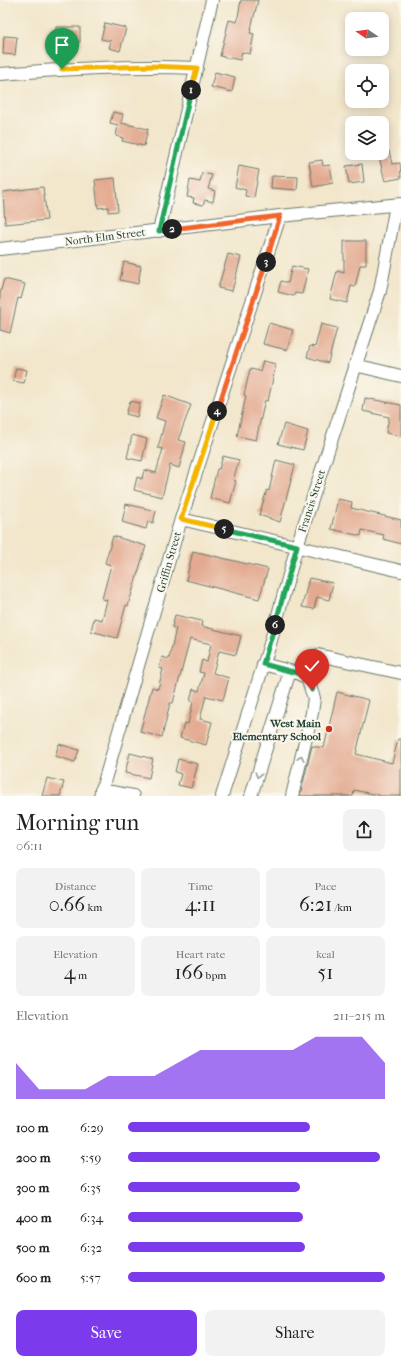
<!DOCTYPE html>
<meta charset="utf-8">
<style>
:root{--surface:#fff;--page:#f2f2f2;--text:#222;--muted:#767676;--accent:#7c3aed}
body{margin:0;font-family:"IM FELL French Canon",serif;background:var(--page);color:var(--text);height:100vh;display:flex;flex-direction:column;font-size:15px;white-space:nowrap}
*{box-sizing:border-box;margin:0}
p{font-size:13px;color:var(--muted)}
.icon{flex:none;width:22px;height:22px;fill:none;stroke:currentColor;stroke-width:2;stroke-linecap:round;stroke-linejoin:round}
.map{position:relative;height:796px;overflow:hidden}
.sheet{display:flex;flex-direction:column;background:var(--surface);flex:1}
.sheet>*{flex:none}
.needle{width:26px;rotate:283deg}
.tools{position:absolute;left:345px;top:12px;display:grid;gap:8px}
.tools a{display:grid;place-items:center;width:44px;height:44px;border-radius:8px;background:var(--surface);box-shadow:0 2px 10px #0003;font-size:20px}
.pin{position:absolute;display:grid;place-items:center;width:34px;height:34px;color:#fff;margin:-41px -17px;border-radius:50% 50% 50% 0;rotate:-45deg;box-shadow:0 0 4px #0007}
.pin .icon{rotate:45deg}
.km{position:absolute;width:20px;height:20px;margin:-10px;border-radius:50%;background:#222;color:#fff;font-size:11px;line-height:20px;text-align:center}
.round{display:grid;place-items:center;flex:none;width:42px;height:42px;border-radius:8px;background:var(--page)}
.summary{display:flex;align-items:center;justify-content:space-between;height:68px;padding:0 16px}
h1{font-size:22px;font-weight:600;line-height:30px}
.metrics{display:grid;grid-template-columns:repeat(3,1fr);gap:6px;height:68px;padding:4px 16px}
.metrics div{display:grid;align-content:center;border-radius:8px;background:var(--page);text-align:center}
.metrics b{font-size:20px;font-weight:600}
.metrics small{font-size:11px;font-weight:400}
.metrics p{font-size:11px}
.chart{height:112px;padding:8px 16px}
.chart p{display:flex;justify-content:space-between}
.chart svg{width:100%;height:72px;margin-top:4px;fill:var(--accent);opacity:.7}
.cta{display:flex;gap:8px;margin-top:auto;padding:8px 16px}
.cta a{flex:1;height:46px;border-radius:8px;background:var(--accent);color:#fff;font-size:16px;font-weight:600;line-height:46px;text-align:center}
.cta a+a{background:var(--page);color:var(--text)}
ul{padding:0 16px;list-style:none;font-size:13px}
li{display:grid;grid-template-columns:64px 48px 1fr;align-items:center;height:30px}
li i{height:10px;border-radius:5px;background:var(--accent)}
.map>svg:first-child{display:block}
.building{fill:#e3aa91}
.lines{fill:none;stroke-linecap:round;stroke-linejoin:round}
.minor-casing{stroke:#697869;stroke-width:14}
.minor{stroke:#fff;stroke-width:12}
.oneway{stroke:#8f9e9a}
.split-1-casing{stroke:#fff;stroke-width:8}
.split-2-casing{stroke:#fff;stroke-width:8}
.split-3-casing{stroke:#fff;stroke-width:8}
.split-4-casing{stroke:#fff;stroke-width:8}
.split-5-casing{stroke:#fff;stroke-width:8}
.split-6-casing{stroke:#fff;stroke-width:8}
.split-7-casing{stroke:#fff;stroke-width:8}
.split-1{stroke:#f5b400;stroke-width:5}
.split-2{stroke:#22a559;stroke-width:5}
.split-3{stroke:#f0652b;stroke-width:5}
.split-4{stroke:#f0652b;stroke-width:5}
.split-5{stroke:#f5b400;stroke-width:5}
.split-6{stroke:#22a559;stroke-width:5}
.split-7{stroke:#22a559;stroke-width:5}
.poi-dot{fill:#c8321e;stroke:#fbf7ec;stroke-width:1.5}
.labels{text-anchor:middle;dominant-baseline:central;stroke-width:4;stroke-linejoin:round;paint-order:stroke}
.street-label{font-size:11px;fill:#1f3d34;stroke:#fbf7ec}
.poi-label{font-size:11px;font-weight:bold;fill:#1f3d34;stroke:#fbf7ec;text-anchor:end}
</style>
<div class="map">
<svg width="401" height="796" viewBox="0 0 401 796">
<rect width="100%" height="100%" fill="#fbf7ec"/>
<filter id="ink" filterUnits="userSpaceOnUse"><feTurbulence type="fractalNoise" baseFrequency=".025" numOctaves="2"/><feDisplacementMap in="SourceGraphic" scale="8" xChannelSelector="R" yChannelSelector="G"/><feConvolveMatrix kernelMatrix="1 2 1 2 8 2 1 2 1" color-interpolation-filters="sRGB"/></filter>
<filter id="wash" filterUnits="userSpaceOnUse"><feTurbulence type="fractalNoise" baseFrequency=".012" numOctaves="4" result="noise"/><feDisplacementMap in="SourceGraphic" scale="16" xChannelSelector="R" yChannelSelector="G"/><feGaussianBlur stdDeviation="0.9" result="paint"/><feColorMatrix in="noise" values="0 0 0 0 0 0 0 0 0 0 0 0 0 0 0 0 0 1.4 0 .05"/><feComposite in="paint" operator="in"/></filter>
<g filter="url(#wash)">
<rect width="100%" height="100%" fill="#f2e6cb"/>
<g id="blocks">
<!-- building -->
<path class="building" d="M 241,0 L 258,0 L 250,33 L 254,34 L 250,54 L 242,52 L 240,60 L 220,56 L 229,20 L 237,22 Z
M 105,23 L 126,28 L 120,51 L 109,48 L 111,41 L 101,39 Z
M 56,27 L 80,27 L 80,42 L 67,42 L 67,48 L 56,48 Z
M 4,36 L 17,37 L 15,55 L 3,54 Z
M 215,72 L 235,77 L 232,92 L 211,87 Z
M 113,112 L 123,114 L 121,123 L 148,129 L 144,146 L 122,141 L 123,138 L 116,136 L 118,125 L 110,123 Z
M 389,151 L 392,164 L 400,163 L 401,178 L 385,181 L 378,153 Z
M 322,160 L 323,166 L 330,165 L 333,183 L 313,187 L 309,162 Z
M 362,164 L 364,182 L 349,184 L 346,166 Z
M 239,166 L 259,170 L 254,198 L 245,196 L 246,190 L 235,187 Z
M 202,173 L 212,175 L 208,189 L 215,191 L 213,202 L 205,200 L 203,205 L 193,203 L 194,198 L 187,197 L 190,180 L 200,182 Z
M 272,176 L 298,177 L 297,190 L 271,188 Z
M 115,178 L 118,211 L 108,212 L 108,207 L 98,208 L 95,180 Z
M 43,187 L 47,220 L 5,224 L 3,192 Z
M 344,241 L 366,241 L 366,265 L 360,265 L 355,287 L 351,286 L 347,303 L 330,299 L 337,271 L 344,273 Z
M 228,254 L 241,257 L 232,291 L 218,288 Z
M 124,262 L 141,266 L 138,284 L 120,280 Z
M 292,266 L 308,269 L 302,294 L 295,293 L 294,296 L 278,292 L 281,281 L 288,283 Z
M 4,279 L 25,284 L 21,299 L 18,298 L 10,333 L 0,330 L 0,294 Z
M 269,323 L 293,330 L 287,350 L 263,344 Z
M 321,324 L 337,328 L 328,363 L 307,357 L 310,346 L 315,347 Z
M 263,361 L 276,364 L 268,401 L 265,400 L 256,440 L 237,436 L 246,396 L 244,395 L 250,369 L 260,371 Z
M 16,368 L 27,370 L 24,383 L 13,381 Z
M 164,395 L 191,405 L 178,440 L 186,442 L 179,468 L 170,465 L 162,497 L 134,490 L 137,477 L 142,479 L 144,470 L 156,473 L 163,449 L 158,448 L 165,421 L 156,418 Z
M 365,398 L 401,405 L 401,436 L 386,433 L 389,417 L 363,411 Z
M 130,401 L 140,403 L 137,417 L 126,414 Z
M 284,424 L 308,431 L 303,450 L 278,444 Z
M 132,435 L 147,439 L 142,461 L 127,458 Z
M 223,456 L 239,460 L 233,480 L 236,481 L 230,503 L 210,498 L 217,469 L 219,469 Z
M 276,460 L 295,465 L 280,522 L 259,515 L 267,490 L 269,491 Z
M 338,499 L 352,502 L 351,508 L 401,520 L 401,544 L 383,539 L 384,535 L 362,530 L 361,536 L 331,529 Z
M 126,504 L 156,511 L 153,523 L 148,521 L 146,529 L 122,522 Z
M 113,536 L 146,546 L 128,606 L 126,605 L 117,638 L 91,631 L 94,618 L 102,620 L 107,600 L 102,599 L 111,565 L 105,563 Z
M 193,551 L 268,569 L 259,599 L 186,580 Z
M 309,578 L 333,583 L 329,600 L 317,597 L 314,609 L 302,607 Z
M 175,615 L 202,621 L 201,626 L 241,636 L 236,655 L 219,651 L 213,673 L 229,678 L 223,700 L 206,696 L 200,719 L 212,722 L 206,745 L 180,738 L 184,723 L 188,724 L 193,702 L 190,701 L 193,689 L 199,691 L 204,673 L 199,672 L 202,660 L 207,662 L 211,644 L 190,639 L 173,703 L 170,703 L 162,737 L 140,732 L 152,687 L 158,689 L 163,669 L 159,668 L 162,657 L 169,659 L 176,628 L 172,627 Z
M 337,692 L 369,700 L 356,754 L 392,763 L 398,739 L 401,739 L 401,796 L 382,796 L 354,790 L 353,796 L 300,796 L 312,746 L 324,748 Z
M 59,744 L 79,750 L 75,762 L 55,756 Z
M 130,753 L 153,759 L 149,778 L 125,773 Z
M 178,759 L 198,764 L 191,788 L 178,785 L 181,774 L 175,772 Z
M 47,778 L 64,782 L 60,796 L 42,796 Z"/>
</g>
</g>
<g filter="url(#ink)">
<use href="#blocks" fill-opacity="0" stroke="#697869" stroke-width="1"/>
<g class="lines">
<!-- minor casing -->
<g class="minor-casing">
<path id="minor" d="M 0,74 C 66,69 131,65 197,68
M 159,231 L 212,0
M 0,249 L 280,216 L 401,204
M 355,365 L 401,376
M 181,519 L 401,571
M 263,664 L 297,673 L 307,678 L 314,698 L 312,713 L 292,796
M 297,673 L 305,661 L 318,655 L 401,673
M 101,790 L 133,796
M 100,796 L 181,519 L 280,216
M 222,796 L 270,644 L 297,546 L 380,291 L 396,205
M 251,796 L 290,671"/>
</g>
<!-- minor -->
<use href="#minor" class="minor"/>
</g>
<!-- one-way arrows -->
<defs><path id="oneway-chevron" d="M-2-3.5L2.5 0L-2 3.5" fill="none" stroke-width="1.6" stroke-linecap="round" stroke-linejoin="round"/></defs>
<g class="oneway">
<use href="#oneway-chevron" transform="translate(301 758) rotate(-77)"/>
<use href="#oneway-chevron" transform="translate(258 775) rotate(107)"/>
</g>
</g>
<g class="lines" filter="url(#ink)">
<!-- split-1 casing -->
<g class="split-1-casing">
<path id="split-1" d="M 62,69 L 149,66 L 197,68 L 191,90"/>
</g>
<!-- split-2 casing -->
<g class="split-2-casing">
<path id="split-2" d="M 172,229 L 159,231 L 191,90"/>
</g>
<!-- split-3 casing -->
<g class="split-3-casing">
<path id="split-3" d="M 172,229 L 280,216 L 266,262"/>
</g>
<!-- split-4 casing -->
<g class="split-4-casing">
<path id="split-4" d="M 217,411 L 266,262"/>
</g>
<!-- split-5 casing -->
<g class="split-5-casing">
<path id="split-5" d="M 217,411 L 181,519 L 224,529"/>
</g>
<!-- split-6 casing -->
<g class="split-6-casing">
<path id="split-6" d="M 224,529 L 297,546 L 275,625"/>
</g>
<!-- split-7 casing -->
<g class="split-7-casing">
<path id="split-7" d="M 275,625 L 263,664 L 297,673 L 307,678 L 312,690"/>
</g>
<!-- split-1 -->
<use href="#split-1" class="split-1"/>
<!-- split-2 -->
<use href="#split-2" class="split-2"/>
<!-- split-3 -->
<use href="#split-3" class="split-3"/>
<!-- split-4 -->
<use href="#split-4" class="split-4"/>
<!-- split-5 -->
<use href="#split-5" class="split-5"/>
<!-- split-6 -->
<use href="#split-6" class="split-6"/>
<!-- split-7 -->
<use href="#split-7" class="split-7"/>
</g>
<!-- markers -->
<circle class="poi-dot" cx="329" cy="729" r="4"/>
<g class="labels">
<!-- street labels -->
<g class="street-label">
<text transform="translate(105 237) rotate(-7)">North Elm Street</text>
<text transform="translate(312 501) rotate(-72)">Francis Street</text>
<text transform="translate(169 562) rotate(-74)">Griffin Street</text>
</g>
<!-- poi labels -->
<g class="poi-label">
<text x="321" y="723">West Main<tspan x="321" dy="13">Elementary School</tspan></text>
</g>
</g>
</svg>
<div class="tools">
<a><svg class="needle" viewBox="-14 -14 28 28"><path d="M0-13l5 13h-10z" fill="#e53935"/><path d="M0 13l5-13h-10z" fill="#767676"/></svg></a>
<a><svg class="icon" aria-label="locate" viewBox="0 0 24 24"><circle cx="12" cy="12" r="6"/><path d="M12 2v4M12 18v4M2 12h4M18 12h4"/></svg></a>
<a><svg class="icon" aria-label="layers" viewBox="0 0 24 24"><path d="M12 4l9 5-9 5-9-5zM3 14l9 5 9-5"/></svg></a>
</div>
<div class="pin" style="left:62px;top:69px;background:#1e9e55"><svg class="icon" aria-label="arrive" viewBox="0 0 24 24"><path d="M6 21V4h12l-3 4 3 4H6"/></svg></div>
<div class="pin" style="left:312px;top:690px;background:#d93025"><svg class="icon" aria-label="check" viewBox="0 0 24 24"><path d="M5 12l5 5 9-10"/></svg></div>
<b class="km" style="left:191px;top:90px">1</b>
<b class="km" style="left:172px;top:229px">2</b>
<b class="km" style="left:266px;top:262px">3</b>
<b class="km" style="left:217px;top:411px">4</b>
<b class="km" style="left:224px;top:529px">5</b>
<b class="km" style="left:275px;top:625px">6</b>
</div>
<section class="sheet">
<div class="summary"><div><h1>Morning run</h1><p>06:11</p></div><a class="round"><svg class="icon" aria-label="share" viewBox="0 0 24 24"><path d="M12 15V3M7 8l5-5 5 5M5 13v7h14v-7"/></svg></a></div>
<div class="metrics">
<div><p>Distance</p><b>0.66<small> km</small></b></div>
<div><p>Time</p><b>4:11</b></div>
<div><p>Pace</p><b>6:21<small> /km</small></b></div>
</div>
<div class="metrics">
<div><p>Elevation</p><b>4<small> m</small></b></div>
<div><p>Heart rate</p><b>166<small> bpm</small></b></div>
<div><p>kcal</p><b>51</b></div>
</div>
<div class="chart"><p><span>Elevation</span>211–215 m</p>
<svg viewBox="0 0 160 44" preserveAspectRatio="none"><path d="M0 44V22L10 38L20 38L30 38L40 30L50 30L60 30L70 22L80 14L90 14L100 14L110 14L120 14L130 6L140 6L150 6L160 22V44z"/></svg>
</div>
<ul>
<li><b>100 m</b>6:29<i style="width:71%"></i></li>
<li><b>200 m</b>5:59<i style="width:98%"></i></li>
<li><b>300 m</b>6:35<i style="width:67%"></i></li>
<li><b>400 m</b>6:34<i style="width:68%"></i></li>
<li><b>500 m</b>6:32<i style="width:69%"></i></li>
<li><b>600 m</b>5:57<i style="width:100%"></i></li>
</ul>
<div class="cta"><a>Save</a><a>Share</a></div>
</section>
